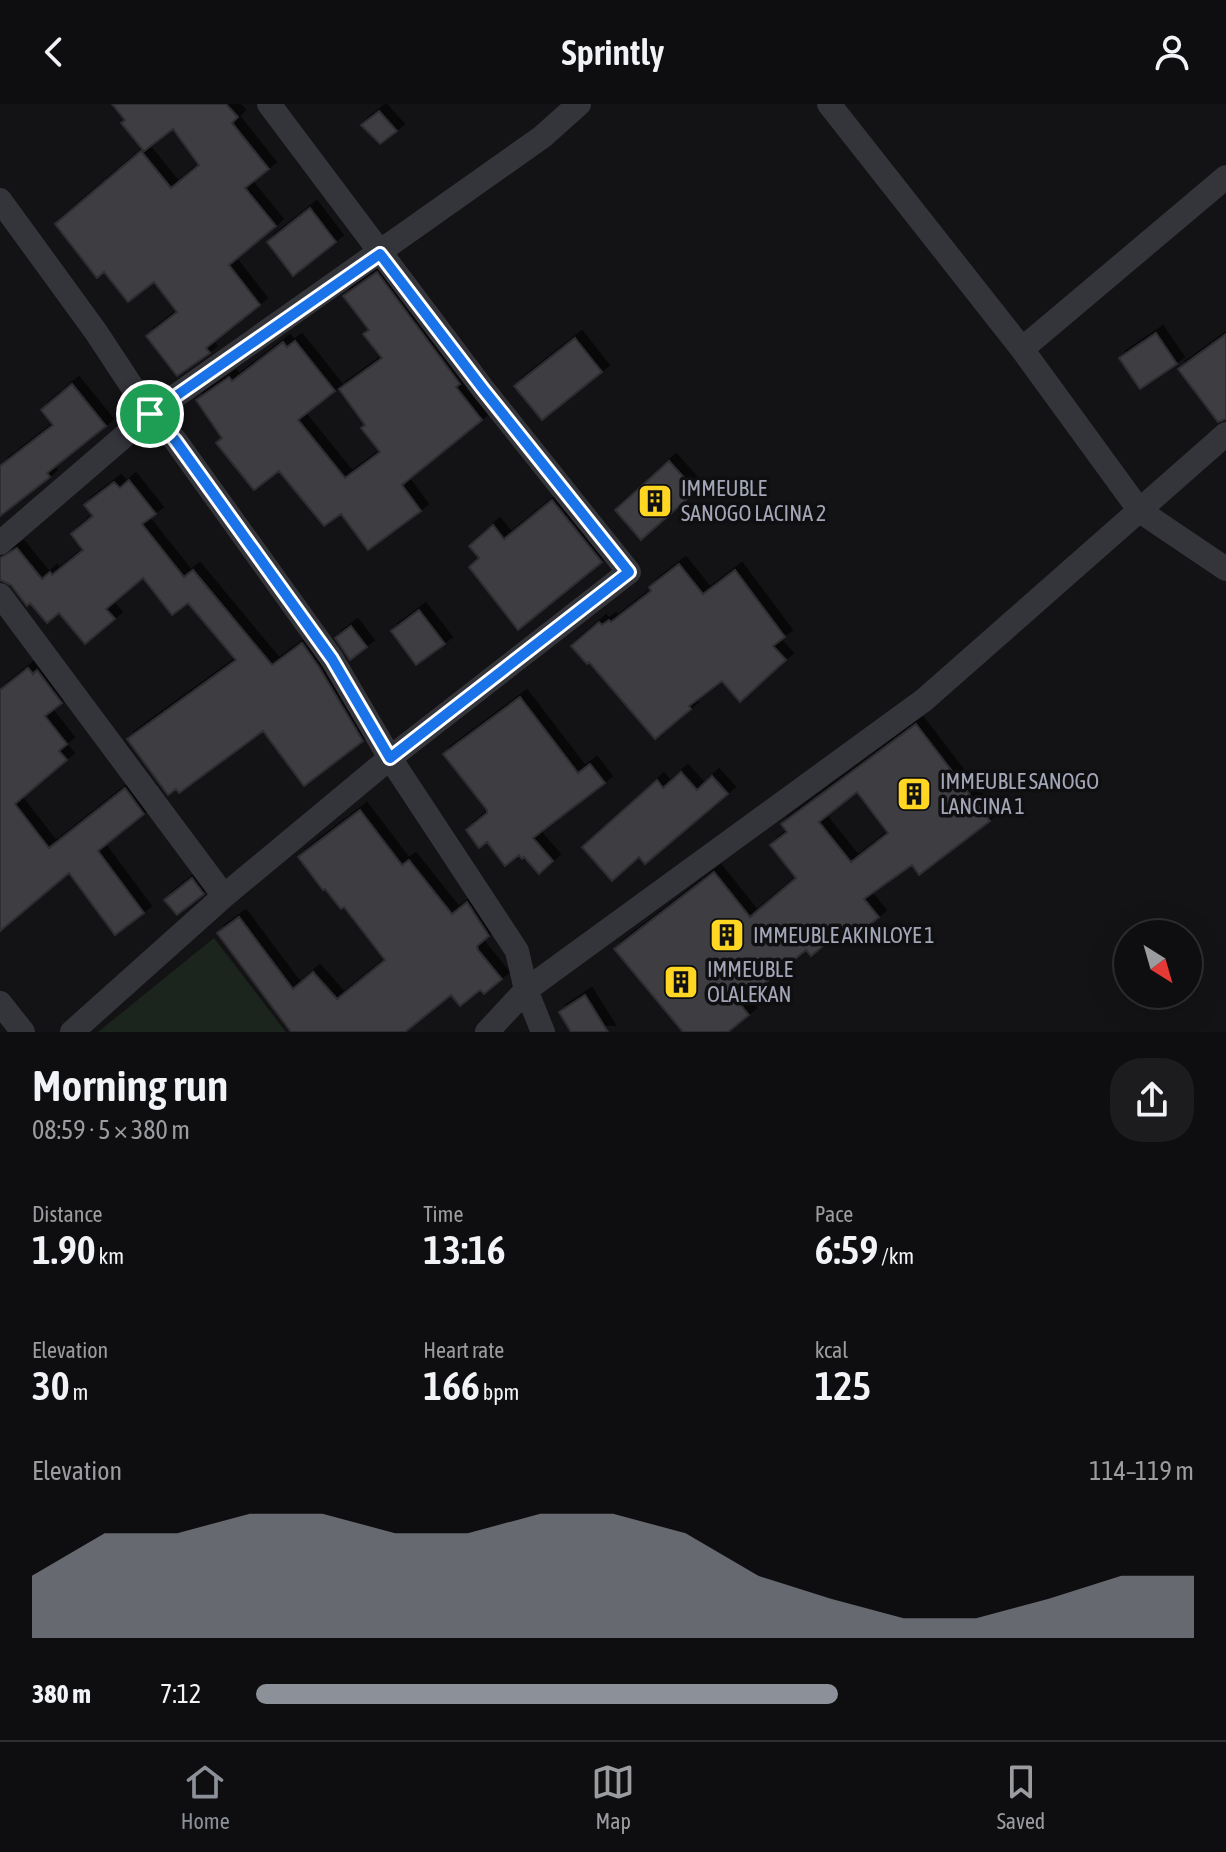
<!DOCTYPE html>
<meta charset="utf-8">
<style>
:root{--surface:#0e0e10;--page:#1c1c1e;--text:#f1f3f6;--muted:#9b9c9f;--line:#2e2e30;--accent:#8c9099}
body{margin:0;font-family:"Asap Condensed",sans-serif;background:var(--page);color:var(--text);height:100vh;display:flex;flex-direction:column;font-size:30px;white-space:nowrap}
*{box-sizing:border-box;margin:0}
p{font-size:26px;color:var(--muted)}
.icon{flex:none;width:44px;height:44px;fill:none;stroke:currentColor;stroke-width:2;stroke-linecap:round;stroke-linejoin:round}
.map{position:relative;height:928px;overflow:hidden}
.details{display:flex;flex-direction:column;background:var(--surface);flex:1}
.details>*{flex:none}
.needle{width:52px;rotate:143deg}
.fabs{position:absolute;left:1114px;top:816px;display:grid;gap:16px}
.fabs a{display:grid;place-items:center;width:88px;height:88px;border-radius:50%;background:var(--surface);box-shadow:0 8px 32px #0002,0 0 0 2px var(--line);font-size:40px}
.pin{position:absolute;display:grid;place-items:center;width:68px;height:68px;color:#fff;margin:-34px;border:4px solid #fff;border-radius:50%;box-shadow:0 2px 8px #0007}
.round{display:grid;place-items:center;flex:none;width:84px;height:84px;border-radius:32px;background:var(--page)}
.summary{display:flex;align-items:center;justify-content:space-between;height:136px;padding:0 32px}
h1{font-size:44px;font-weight:600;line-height:60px}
.stats{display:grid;grid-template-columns:repeat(3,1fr);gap:12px;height:136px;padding:8px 32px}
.stats div{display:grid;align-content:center}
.stats b{font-size:40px;font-weight:600}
.stats small{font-size:22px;font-weight:400}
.stats p{font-size:22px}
.chart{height:224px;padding:16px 32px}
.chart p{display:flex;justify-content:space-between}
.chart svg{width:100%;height:144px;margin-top:8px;fill:var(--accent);opacity:.7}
ul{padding:0 32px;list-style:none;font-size:26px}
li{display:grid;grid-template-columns:128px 96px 1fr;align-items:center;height:60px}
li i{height:20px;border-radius:10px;background:var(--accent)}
header{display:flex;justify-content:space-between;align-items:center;height:104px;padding:0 32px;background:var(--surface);font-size:36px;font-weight:600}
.tabs{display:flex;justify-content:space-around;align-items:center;height:112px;border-top:2px solid var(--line);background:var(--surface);font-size:22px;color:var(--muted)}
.tabs a{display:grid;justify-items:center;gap:4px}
.tabs .selected{color:var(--accent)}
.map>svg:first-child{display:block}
.green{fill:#1b241d}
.building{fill:#3d3d43;stroke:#2e2d31;stroke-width:2;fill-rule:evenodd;filter:url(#shadow)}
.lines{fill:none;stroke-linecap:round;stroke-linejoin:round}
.minor{stroke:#34343b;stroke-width:24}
.route-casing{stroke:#fff;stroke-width:16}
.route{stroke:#1a73e8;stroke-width:10}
.labels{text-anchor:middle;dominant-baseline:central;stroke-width:7;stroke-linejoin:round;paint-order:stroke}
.poi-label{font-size:22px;fill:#a3a6b7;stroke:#0f0e10;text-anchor:start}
</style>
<header><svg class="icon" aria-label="back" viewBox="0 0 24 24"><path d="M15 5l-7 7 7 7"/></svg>Sprintly<svg class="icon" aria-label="person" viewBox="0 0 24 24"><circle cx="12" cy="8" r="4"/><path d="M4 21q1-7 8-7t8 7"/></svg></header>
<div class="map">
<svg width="1226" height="928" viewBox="0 0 1226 928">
<defs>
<filter id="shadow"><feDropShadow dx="7" dy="-7" stdDeviation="0" flood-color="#0009"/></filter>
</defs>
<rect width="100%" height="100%" fill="#131315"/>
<!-- green -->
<path class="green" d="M 214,834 L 286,928 L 98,928 Z"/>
<!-- building -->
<path class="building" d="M 112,0 L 226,0 L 238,13 L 232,19 L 269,65 L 245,84 L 276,122 L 229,161 L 260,201 L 206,244 L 210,249 L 177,272 L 146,232 L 177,208 L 154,178 L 128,198 L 104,168 L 97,174 L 55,120 L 141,47 L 171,84 L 199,61 L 173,25 L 144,47 L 121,19 L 125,16 Z
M 379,7 L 397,27 L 380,40 L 361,21 Z
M 310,104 L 336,138 L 293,172 L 267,138 Z
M 377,168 L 460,280 L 456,283 L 482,316 L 402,381 L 421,407 L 368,446 L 341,410 L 324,422 L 279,367 L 254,386 L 216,339 L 222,334 L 196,296 L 229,273 L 232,277 L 283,238 L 287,243 L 295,237 L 335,287 L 298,316 L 345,374 L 380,348 L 361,324 L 365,321 L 339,285 L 382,254 L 363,230 L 369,226 L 343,192 Z
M 1156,229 L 1177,260 L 1140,285 L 1119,254 Z
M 1226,230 L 1226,315 L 1218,318 L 1178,265 Z
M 575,234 L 602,268 L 542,316 L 514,282 Z
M 72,280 L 106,322 L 47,369 L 50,373 L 0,412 L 0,362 L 53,321 L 41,306 Z
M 669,357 L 696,387 L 641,436 L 615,406 Z
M 129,376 L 156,410 L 142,420 L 184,473 L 193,466 L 272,561 L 302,539 L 319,563 L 363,637 L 304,682 L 263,627 L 179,689 L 176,685 L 168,691 L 127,635 L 236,556 L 188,499 L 172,511 L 143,474 L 106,505 L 115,515 L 85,540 L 59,509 L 47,519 L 30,499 L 27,502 L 11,481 L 0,476 L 0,454 L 17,444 L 42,475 L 50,468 L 52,471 L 83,446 L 71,430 L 93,412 L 84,401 L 114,378 L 120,384 Z
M 552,396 L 602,458 L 518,526 L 469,463 L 479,454 L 469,442 L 493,421 L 504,435 Z
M 679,460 L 703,490 L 735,466 L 785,533 L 773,542 L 786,556 L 740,598 L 722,577 L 689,602 L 691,605 L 655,635 L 589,558 L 587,560 L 571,542 L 599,518 L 602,521 L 609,516 L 611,518 L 651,487 L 649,483 Z
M 419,506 L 445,540 L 416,561 L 391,527 Z
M 351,522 L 367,543 L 350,556 L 335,534 Z
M 28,564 L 33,570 L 37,566 L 62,599 L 45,612 L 67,640 L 59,647 L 67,656 L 15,700 L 49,744 L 125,684 L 144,710 L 98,747 L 144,809 L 115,831 L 69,769 L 0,827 L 0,586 Z
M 520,593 L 578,669 L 590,660 L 605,679 L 533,734 L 553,757 L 539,770 L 524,753 L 522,755 L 519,751 L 505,762 L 487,738 L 479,744 L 466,726 L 487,709 L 487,706 L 443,650 Z
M 916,620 L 990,717 L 919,771 L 912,761 L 864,795 L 879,813 L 851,836 L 842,826 L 811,852 L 806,846 L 740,900 L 749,911 L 728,928 L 683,928 L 614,845 L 714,768 L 750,813 L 796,774 L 770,741 L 787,728 L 781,720 ZM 857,688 L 888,729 L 851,758 L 819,718 Z
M 681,668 L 697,686 L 712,672 L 728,690 L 645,760 L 639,753 L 612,777 L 582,743 L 657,676 L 663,684 Z
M 360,706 L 402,761 L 409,756 L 452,810 L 467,798 L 489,832 L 477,842 L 478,846 L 502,875 L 484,890 L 480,886 L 460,902 L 451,891 L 405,928 L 291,928 L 217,829 L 239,813 L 293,885 L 313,868 L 337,895 L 385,856 L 344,803 L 341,805 L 325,785 L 323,786 L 298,753 Z
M 192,774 L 204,790 L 177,811 L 164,796 Z
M 585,891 L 608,928 L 571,928 L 559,908 Z"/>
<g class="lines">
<!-- minor -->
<path class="minor" d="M 829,0 L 1022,245 L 1140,407 L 1226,465
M 0,96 L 96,228 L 150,310 L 175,336 L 332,555 L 390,654 L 517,847 L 526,886 L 543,928
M 1022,245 L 1226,73
M 0,439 L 150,310 L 542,33 L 579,0
M 0,491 L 224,792
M 0,899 L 23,928
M 72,928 L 224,792 L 390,654 L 629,468 L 483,285 L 269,0
M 487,928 L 526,886 L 924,596 L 1226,330"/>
</g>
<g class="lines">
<!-- route casing -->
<g class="route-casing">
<path id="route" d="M 380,150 L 483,285 L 629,468 L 390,654 L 332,555 L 175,336 L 150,310 Z"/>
</g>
<!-- route -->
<use href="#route" class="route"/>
</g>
<!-- icons -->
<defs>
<g id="building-square" transform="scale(1.8)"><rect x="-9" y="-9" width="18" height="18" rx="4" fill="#ffd621" stroke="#0f0e10"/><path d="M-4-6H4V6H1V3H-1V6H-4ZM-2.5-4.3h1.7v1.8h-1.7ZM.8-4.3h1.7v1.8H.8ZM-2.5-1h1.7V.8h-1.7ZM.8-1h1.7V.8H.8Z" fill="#111"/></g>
</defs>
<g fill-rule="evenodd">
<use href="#building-square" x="655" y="397"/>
<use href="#building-square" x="914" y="690"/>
<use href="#building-square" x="727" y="831"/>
<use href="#building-square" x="681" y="878"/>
</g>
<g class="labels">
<!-- poi labels -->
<g class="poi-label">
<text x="681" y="384">IMMEUBLE<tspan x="681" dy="25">SANOGO LACINA 2</tspan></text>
<text x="940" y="677">IMMEUBLE SANOGO<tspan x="940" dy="25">LANCINA 1</tspan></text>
<text x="753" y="831">IMMEUBLE AKINLOYE 1</text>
<text x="707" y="865">IMMEUBLE<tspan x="707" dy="25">OLALEKAN</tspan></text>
</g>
</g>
</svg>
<div class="fabs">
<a><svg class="needle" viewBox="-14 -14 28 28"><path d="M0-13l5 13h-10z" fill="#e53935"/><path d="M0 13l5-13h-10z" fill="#9b9c9f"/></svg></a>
</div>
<div class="pin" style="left:150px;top:310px;background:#1e9e55"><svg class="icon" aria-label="arrive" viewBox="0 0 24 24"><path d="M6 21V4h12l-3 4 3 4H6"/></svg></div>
</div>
<section class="details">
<div class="summary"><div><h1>Morning run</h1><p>08:59 · 5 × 380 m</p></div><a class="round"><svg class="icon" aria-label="share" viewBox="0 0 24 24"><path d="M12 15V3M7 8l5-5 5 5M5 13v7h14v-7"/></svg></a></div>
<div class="stats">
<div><p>Distance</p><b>1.90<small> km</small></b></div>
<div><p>Time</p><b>13:16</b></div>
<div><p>Pace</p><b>6:59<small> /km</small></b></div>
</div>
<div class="stats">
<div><p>Elevation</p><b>30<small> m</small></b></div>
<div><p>Heart rate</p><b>166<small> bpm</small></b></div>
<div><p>kcal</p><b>125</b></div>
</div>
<div class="chart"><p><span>Elevation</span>114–119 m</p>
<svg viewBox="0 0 160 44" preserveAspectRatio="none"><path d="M0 44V25L10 12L20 12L30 6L40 6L50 12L60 12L70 6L80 6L90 12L100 25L110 32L120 38L130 38L140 32L150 25L160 25V44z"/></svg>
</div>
<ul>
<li><b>380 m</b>7:12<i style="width:62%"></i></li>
</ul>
</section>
<nav class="tabs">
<a class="selected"><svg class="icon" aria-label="home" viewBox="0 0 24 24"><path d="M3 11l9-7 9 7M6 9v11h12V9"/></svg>Home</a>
<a><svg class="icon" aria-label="map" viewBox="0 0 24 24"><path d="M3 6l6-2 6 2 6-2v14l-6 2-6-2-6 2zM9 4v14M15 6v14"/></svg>Map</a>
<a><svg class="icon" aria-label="saved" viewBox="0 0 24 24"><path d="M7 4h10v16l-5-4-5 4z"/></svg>Saved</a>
</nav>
